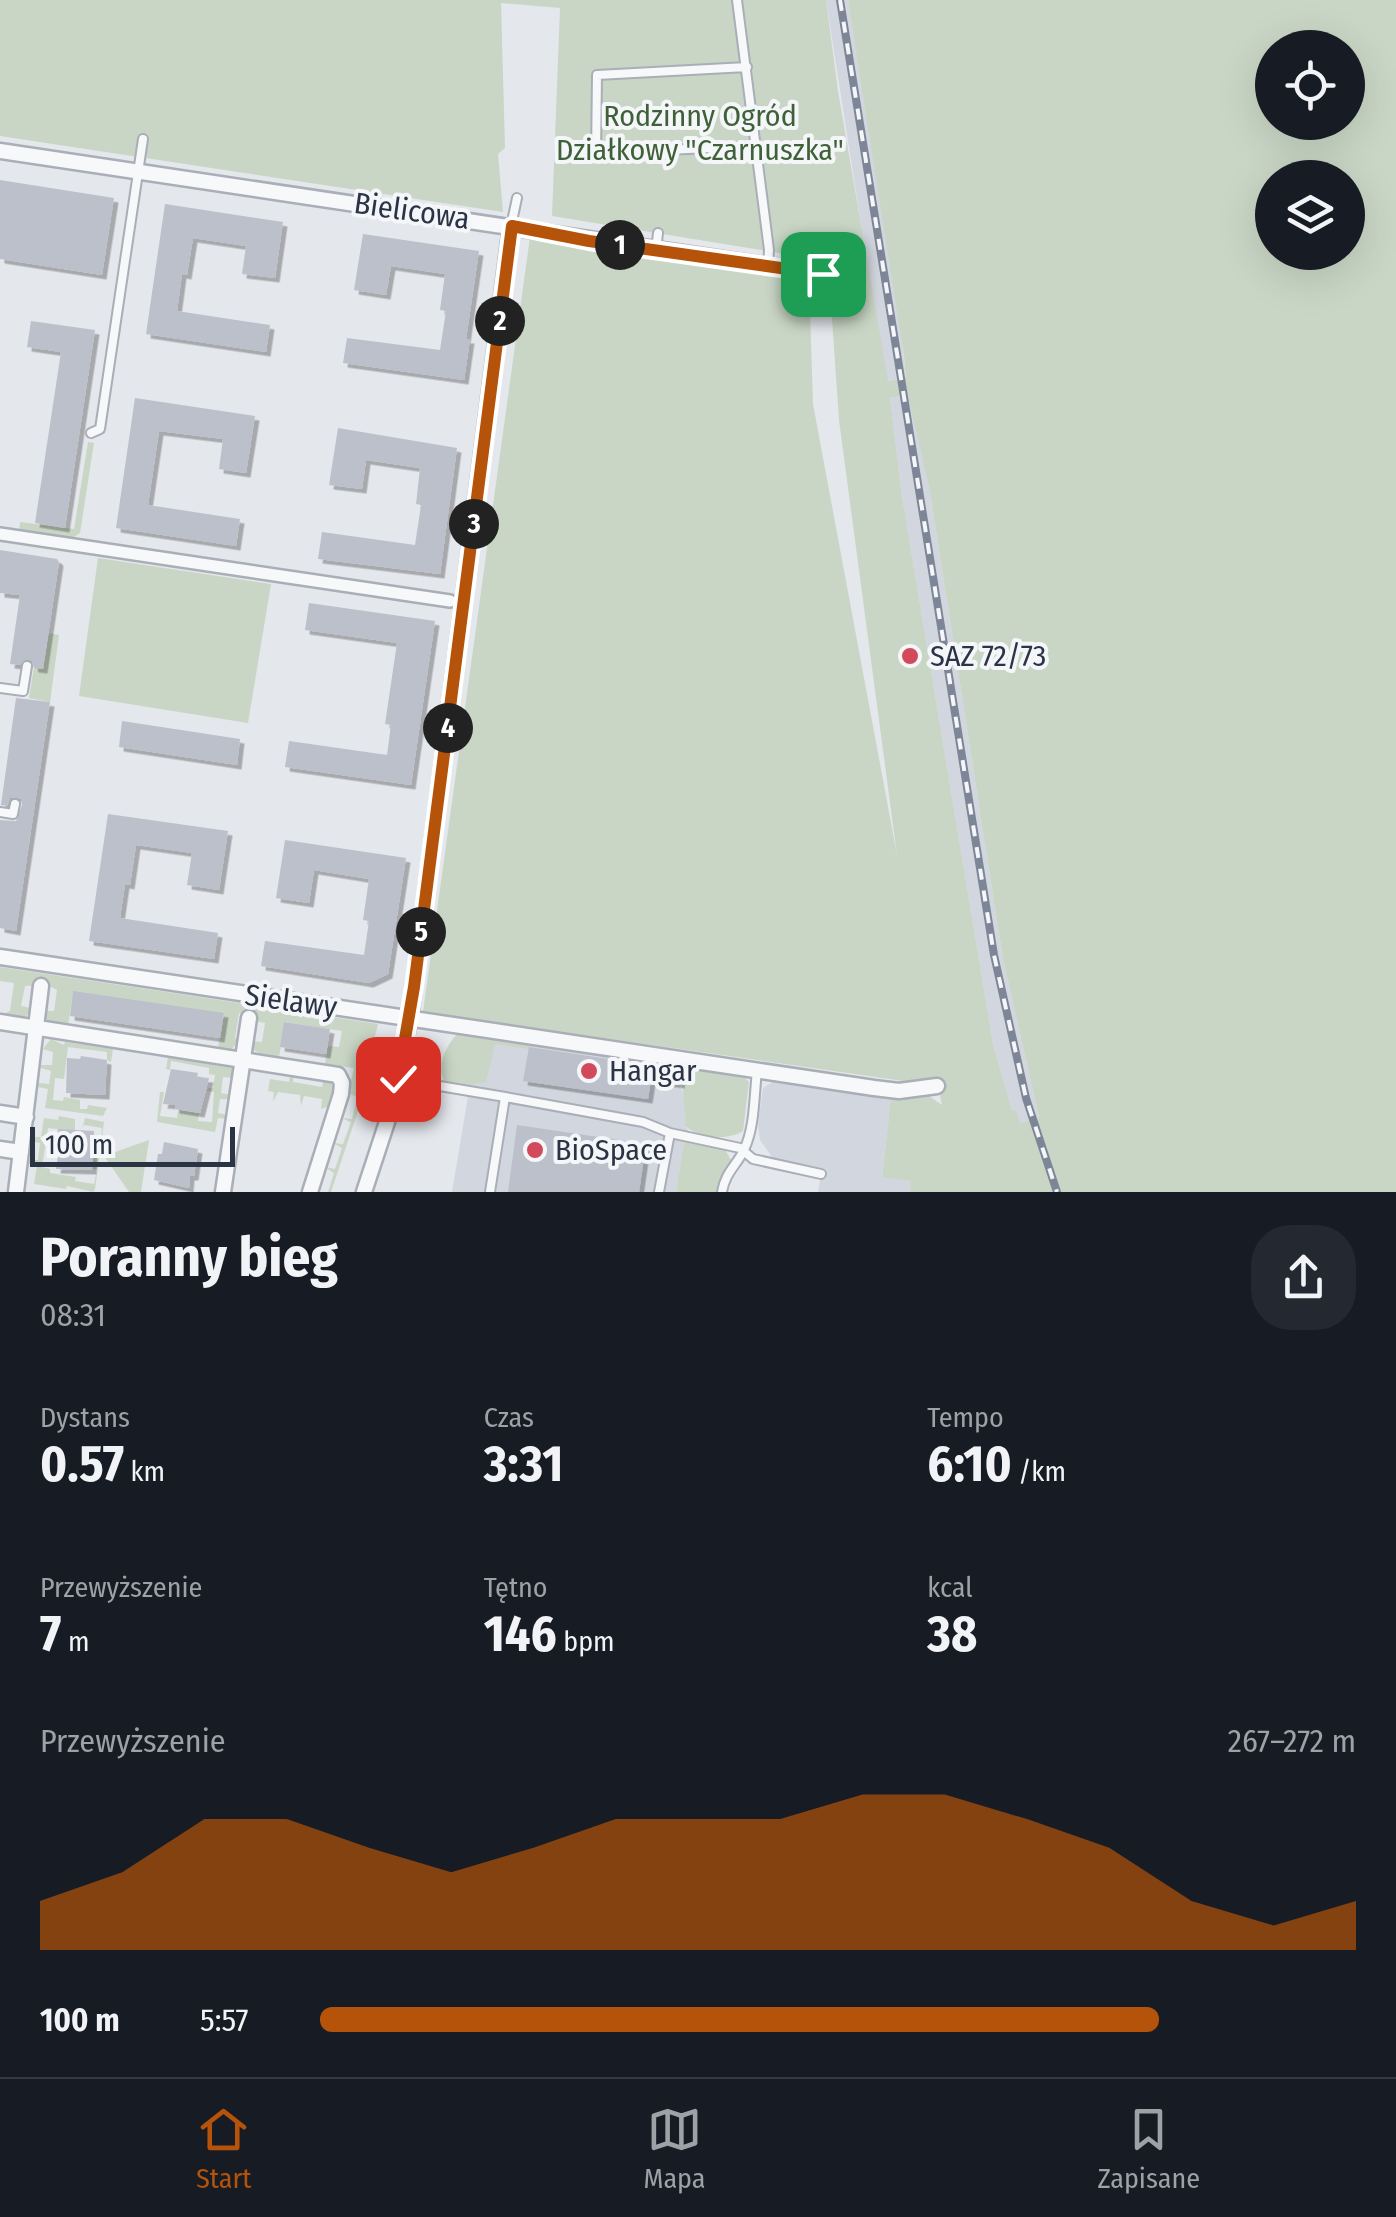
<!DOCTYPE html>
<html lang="pl">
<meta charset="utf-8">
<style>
:root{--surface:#171b24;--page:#242831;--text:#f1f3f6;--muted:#9ea1a6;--line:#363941;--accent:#b45309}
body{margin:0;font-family:"Fira Sans Condensed",sans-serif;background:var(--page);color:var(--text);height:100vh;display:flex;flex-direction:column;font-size:38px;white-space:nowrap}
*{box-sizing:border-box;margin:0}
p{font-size:32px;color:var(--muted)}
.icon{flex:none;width:55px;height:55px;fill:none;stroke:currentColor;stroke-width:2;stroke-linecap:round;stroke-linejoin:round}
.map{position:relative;height:1192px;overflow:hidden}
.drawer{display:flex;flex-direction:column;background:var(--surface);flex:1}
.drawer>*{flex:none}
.fabs{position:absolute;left:1255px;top:30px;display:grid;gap:20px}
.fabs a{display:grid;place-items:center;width:110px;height:110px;border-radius:50%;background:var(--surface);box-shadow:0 10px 40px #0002;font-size:50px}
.scale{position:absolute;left:30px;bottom:25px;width:205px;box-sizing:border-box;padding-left:10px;border:5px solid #2b3445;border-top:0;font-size:28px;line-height:35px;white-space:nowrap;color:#2b3445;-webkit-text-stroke:8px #f4f6f9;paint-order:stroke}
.pin{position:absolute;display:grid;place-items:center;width:85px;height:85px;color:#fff;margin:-42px;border-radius:20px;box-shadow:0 5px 15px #0006}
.km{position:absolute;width:50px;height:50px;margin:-25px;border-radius:50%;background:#222;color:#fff;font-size:28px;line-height:50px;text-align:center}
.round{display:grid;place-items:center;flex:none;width:105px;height:105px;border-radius:40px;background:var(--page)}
.overview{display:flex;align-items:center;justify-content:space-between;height:170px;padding:0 40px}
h1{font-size:55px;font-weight:700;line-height:75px}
.figures{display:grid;grid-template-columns:repeat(3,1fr);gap:15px;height:170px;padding:10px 40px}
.figures div{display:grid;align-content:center}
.figures b{font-size:50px;font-weight:700}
.figures small{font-size:28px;font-weight:400}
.figures p{font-size:28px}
.chart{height:280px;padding:20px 40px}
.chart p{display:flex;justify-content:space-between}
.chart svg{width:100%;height:180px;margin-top:10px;fill:var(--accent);opacity:.7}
ul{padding:0 40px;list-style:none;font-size:32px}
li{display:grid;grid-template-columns:160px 120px 1fr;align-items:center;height:75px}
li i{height:25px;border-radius:12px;background:var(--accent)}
.menu{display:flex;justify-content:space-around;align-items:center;height:140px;border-top:2px solid var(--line);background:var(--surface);font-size:28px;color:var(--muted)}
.menu a{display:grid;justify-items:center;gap:5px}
.menu .current{color:var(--accent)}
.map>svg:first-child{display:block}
.built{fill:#d2d6de}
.green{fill:#c9d6c5;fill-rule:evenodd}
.building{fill:#bbc0ca;filter:url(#shadow)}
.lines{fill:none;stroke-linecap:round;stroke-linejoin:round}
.service-casing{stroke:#a9aeb7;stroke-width:12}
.pedestrian-casing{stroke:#a9aeb7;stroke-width:16}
.minor-casing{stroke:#a9aeb7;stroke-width:19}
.service{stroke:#f7f8fa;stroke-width:8}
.pedestrian{stroke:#f7f8fa;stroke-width:11}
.minor{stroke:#f7f8fa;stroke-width:14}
.rail-casing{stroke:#7d8696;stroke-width:8}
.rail{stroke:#f4f6f9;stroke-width:4;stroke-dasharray:11;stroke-linecap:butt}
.route-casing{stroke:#fff;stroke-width:20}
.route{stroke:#b45309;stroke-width:12}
.poi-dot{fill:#d1495b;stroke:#f4f6f9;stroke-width:4}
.labels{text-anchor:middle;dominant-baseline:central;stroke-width:8;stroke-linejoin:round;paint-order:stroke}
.park-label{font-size:30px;fill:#3f6138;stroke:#f4f6f9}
.street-label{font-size:30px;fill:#2b3445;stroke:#f4f6f9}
.poi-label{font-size:30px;fill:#2b3445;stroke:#f4f6f9;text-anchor:start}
</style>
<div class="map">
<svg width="1396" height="1192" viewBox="0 0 1396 1192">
<defs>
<filter id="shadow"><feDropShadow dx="4.5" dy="4.5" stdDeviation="0" flood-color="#0004"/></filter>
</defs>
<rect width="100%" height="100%" fill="#e4e7ec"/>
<!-- built -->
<path class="built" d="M 826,0 L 848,0 L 896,290 L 906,378 L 887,381 L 882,358 Z
M 909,395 L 930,492 L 1003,959 L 1039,1117 L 1019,1123 L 1012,1112 L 993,1044 L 902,496 L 890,398 Z
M 478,1037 L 683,1067 L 680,1086 L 686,1101 L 685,1126 L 689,1131 L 688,1141 L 684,1142 L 676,1192 L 452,1192 Z
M 774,1081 L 891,1097 L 882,1176 L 911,1181 L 910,1192 L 818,1192 L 822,1168 L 774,1160 L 760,1140 L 758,1125 L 763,1088 Z"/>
<!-- green -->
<path class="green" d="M 0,0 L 826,0 L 838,91 L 888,381 L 906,378 L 904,356 L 848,0 L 1396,0 L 1396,1192 L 910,1192 L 911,1181 L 882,1177 L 891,1097 L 929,1096 L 942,1105 L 938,1086 L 423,1012 L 530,237 L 793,270 L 810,310 L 813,404 L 897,855 L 839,420 L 828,261 L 552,216 L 560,8 L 501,3 L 505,148 L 498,154 L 503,212 L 0,136 ZM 1272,48 L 1348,48 L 1348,122 L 1272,122 ZM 1272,178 L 1348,178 L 1348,252 L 1272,252 ZM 908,395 L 930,492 L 1003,959 L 1039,1117 L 1020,1123 L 1016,1111 L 1012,1111 L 993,1044 L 902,496 L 890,398 Z
M 88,442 L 94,443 L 80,533 L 71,539 L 19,532 L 20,522 L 74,529 Z
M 98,558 L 271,584 L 248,723 L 79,696 Z
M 49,633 L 59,635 L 50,702 L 29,698 L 34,667 L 43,668 Z
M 0,967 L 378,1024 L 368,1064 L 373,1066 L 331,1192 L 328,1192 L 334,1173 L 325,1167 L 335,1169 L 342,1148 L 333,1143 L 343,1144 L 351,1122 L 341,1118 L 352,1119 L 357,1097 L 348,1093 L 354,1068 L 325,1064 L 328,1046 L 339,1047 L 342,1031 L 285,1022 L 279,1057 L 261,1055 L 254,1050 L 252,1041 L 262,1042 L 265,1023 L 255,1021 L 255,1016 L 239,1013 L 235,1038 L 239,1039 L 232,1049 L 218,1048 L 224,1014 L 73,992 L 68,1026 C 57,1024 45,1024 44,1011 L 54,1011 L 57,990 L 48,985 L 25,986 L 21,1006 L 31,1008 L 31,1012 L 22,1019 L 6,1017 L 7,1012 L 10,1011 L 14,983 L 0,981 Z
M 460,1031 L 742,1075 L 749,1082 L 743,1131 C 727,1141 699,1138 685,1126 C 686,1105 681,1088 682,1067 L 530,1045 L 529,1049 L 495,1044 L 486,1082 L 470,1085 L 444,1081 C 436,1063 447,1044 460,1031 Z
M 51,1039 L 64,1045 L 65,1042 L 113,1049 L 111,1062 L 107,1060 L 107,1052 L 68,1047 L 64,1079 L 55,1078 L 53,1100 L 63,1101 L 64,1097 L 80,1100 L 80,1109 L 87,1109 L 88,1105 L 107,1108 L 103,1116 L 45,1108 L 48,1089 L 38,1087 L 39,1083 L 49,1084 L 51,1071 L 41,1068 L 41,1065 L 52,1065 L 53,1052 L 43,1049 Z
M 168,1057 L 232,1068 L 234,1078 L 223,1077 L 221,1093 L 231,1095 L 231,1099 L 220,1099 L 218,1113 L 228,1115 L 228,1119 L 218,1118 L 215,1132 L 157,1122 L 160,1092 L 164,1092 L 160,1116 L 177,1118 L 178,1110 L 199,1113 L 198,1121 L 212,1122 L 214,1092 L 207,1091 L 208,1088 L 213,1088 L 215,1075 L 209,1074 L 209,1068 L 171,1061 L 170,1070 L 166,1069 Z
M 291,1072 L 294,1073 L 293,1082 L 322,1087 L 324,1077 L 329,1079 L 335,1091 L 331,1106 L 321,1109 L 322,1099 L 304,1096 L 301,1106 L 300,1095 L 278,1092 L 273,1102 L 274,1092 L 268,1091 L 270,1079 L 289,1082 Z
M 59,1116 L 75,1119 L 75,1131 L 48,1128 L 42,1167 L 50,1169 L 50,1173 L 76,1177 L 75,1181 L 94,1184 L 97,1170 L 92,1169 L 95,1146 L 100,1146 L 102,1128 L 84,1125 L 82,1130 L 85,1118 L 104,1122 L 95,1189 L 93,1192 L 67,1186 L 66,1189 L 34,1184 L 37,1166 L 28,1164 L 27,1160 L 38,1160 L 40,1143 L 31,1141 L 31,1137 L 41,1137 L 44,1118 L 58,1120 Z
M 149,1140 L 141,1192 L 129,1192 L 104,1156 Z
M 688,1141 L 723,1146 L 731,1160 L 721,1179 L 719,1192 L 676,1192 L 684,1142 Z"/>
<!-- building -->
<path class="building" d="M 0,180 L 114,198 L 102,275 L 0,259 Z
M 165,204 L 283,222 L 275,278 L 242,274 L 246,246 L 193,238 L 187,275 L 182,274 L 177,311 L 270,325 L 266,352 L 146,334 Z
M 363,234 L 479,251 L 466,339 L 470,339 L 464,380 L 343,363 L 347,338 L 440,350 L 446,311 L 440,310 L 445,274 L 391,266 L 386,295 L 354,290 Z
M 31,321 L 95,330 L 65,528 L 35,523 L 61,352 L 27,347 Z
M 135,398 L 255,416 L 246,473 L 219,469 L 223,439 L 159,431 L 148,505 L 240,519 L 236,546 L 116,528 Z
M 338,428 L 457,448 L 440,574 L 318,559 L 322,532 L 415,545 L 421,505 L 416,504 L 420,468 L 366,460 L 362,489 L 329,485 Z
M 0,550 L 57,559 L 59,562 L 43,669 L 34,668 L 32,661 L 27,659 L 20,665 L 10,664 L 20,595 L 0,593 Z
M 309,603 L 435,621 L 411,785 L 285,767 L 289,741 L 387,755 L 391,725 L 385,724 L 397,643 L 305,630 Z
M 16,698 L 50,702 L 16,931 L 0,928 L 0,820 L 16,821 L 22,805 L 21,799 L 16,797 L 10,798 L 7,806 L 1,805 Z
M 122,721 L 240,739 L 237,765 L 119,747 Z
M 108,814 L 228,831 L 219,890 L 187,885 L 192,853 L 136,845 L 130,885 L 125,884 L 120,918 L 218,933 L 214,959 L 89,941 Z
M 285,840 L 406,858 L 388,974 L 369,983 L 261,966 L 265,941 L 364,955 L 369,921 L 363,920 L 369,879 L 314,870 L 309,903 L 276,898 Z
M 73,991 L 224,1013 L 220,1038 L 70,1016 Z
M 284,1022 L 330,1029 L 326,1054 L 280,1047 Z
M 529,1047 L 682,1070 L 680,1084 L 651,1080 L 648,1099 L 523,1081 Z
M 81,1056 L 107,1060 L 105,1095 L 66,1093 L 67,1058 L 80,1059 Z
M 171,1069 L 198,1073 L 197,1077 L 209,1078 L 200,1113 L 175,1109 L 175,1105 L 163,1104 Z
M 517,1125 L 646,1144 L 639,1192 L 508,1192 Z
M 58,1129 L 94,1131 L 92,1170 L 56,1169 L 58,1156 L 54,1156 Z
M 164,1142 L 198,1149 L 194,1176 L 190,1176 L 189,1188 L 154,1180 L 158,1154 L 162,1154 Z"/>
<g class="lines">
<!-- service casing -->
<g class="service-casing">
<path id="service" d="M 737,0 L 769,250 L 768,266
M 663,155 L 664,150 L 758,146
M 596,156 L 597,75 L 747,67
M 511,226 L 517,198
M 656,250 L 658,233
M 91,433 L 100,429 L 143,139
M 0,688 L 23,691 L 27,666
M 0,812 L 13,814 L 15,804
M 398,1079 L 505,1097 L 490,1192
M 505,1097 L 643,1122 L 670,1133
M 659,1192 L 670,1133 L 740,1148 L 753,1159 L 821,1174
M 722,1192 C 725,1173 736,1166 744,1150 C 755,1127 754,1096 757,1071"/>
</g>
<!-- pedestrian casing -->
<g class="pedestrian-casing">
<path id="pedestrian" d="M 0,534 L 450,601"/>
</g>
<!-- minor casing -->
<g class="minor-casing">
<path id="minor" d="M 0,151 L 823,274
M 0,957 L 874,1088 L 899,1091 L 937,1086
M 0,1022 L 338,1075 L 342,1083 L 341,1094 L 310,1192
M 0,1113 L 26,1117
M 0,1149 L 21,1152
M 16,1192 L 41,986
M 223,1192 L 249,1018
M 364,1192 L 387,1122 L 410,1018 L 511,226"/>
</g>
<!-- service -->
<use href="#service" class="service"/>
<!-- pedestrian -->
<use href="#pedestrian" class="pedestrian"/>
<!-- minor -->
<use href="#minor" class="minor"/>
<!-- rail casing -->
<g class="rail-casing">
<path id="rail" d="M 840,0 L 994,955 L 1026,1098 L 1057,1192"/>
</g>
<!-- rail -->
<use href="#rail" class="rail"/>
</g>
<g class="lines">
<!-- route casing -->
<g class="route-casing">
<path id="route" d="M 398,1079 L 414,987 L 512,226 L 589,241 L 823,274"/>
</g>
<!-- route -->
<use href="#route" class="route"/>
</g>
<!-- markers -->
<g class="poi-dot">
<circle cx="910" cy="656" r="10"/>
<circle cx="589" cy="1071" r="10"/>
<circle cx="535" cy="1150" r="10"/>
</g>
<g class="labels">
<!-- park labels -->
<g class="park-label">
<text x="700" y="116">Rodzinny Ogród<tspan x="700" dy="34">Działkowy "Czarnuszka"</tspan></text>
</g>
<!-- street labels -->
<g class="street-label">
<text transform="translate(412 211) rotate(8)">Bielicowa</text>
<text transform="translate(291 1001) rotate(8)">Sielawy</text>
</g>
<!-- poi labels -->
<g class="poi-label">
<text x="930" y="656">SAZ 72/73</text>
<text x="609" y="1071">Hangar</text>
<text x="555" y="1150">BioSpace</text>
</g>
</g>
</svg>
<div class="fabs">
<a><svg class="icon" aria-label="locate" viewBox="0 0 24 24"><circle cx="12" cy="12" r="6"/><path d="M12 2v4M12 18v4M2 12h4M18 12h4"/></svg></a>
<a><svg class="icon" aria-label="layers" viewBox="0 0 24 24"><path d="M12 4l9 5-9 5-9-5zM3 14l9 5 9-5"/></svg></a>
</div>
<div class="scale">100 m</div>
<div class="pin" style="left:823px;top:274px;background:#1e9e55"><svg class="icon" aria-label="arrive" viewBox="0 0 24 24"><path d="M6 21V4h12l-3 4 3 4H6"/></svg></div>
<div class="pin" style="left:398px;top:1079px;background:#d93025"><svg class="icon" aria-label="check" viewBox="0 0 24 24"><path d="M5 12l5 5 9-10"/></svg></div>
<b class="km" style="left:620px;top:245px">1</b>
<b class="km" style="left:500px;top:321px">2</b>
<b class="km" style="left:474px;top:524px">3</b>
<b class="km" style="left:448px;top:728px">4</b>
<b class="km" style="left:421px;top:932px">5</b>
</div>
<section class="drawer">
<div class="overview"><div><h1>Poranny bieg</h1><p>08:31</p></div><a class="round"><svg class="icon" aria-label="share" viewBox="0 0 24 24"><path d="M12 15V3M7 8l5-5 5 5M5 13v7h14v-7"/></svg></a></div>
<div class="figures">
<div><p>Dystans</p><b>0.57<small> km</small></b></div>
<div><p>Czas</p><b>3:31</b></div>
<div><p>Tempo</p><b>6:10<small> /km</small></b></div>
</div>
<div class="figures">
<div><p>Przewyższenie</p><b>7<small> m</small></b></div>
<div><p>Tętno</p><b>146<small> bpm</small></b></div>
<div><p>kcal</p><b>38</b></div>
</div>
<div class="chart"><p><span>Przewyższenie</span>267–272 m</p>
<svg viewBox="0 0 160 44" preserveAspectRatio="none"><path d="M0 44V32L10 25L20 12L30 12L40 19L50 25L60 19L70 12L80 12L90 12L100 6L110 6L120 12L130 19L140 32L150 38L160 32V44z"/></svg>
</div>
<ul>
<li><b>100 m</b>5:57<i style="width:81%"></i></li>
</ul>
</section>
<nav class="menu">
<a class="current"><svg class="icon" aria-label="home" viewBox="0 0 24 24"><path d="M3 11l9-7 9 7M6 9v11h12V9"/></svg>Start</a>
<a><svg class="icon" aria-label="map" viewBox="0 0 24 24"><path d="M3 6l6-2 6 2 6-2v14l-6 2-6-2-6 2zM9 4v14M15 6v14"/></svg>Mapa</a>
<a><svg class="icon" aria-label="saved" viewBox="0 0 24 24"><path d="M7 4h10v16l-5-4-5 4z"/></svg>Zapisane</a>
</nav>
